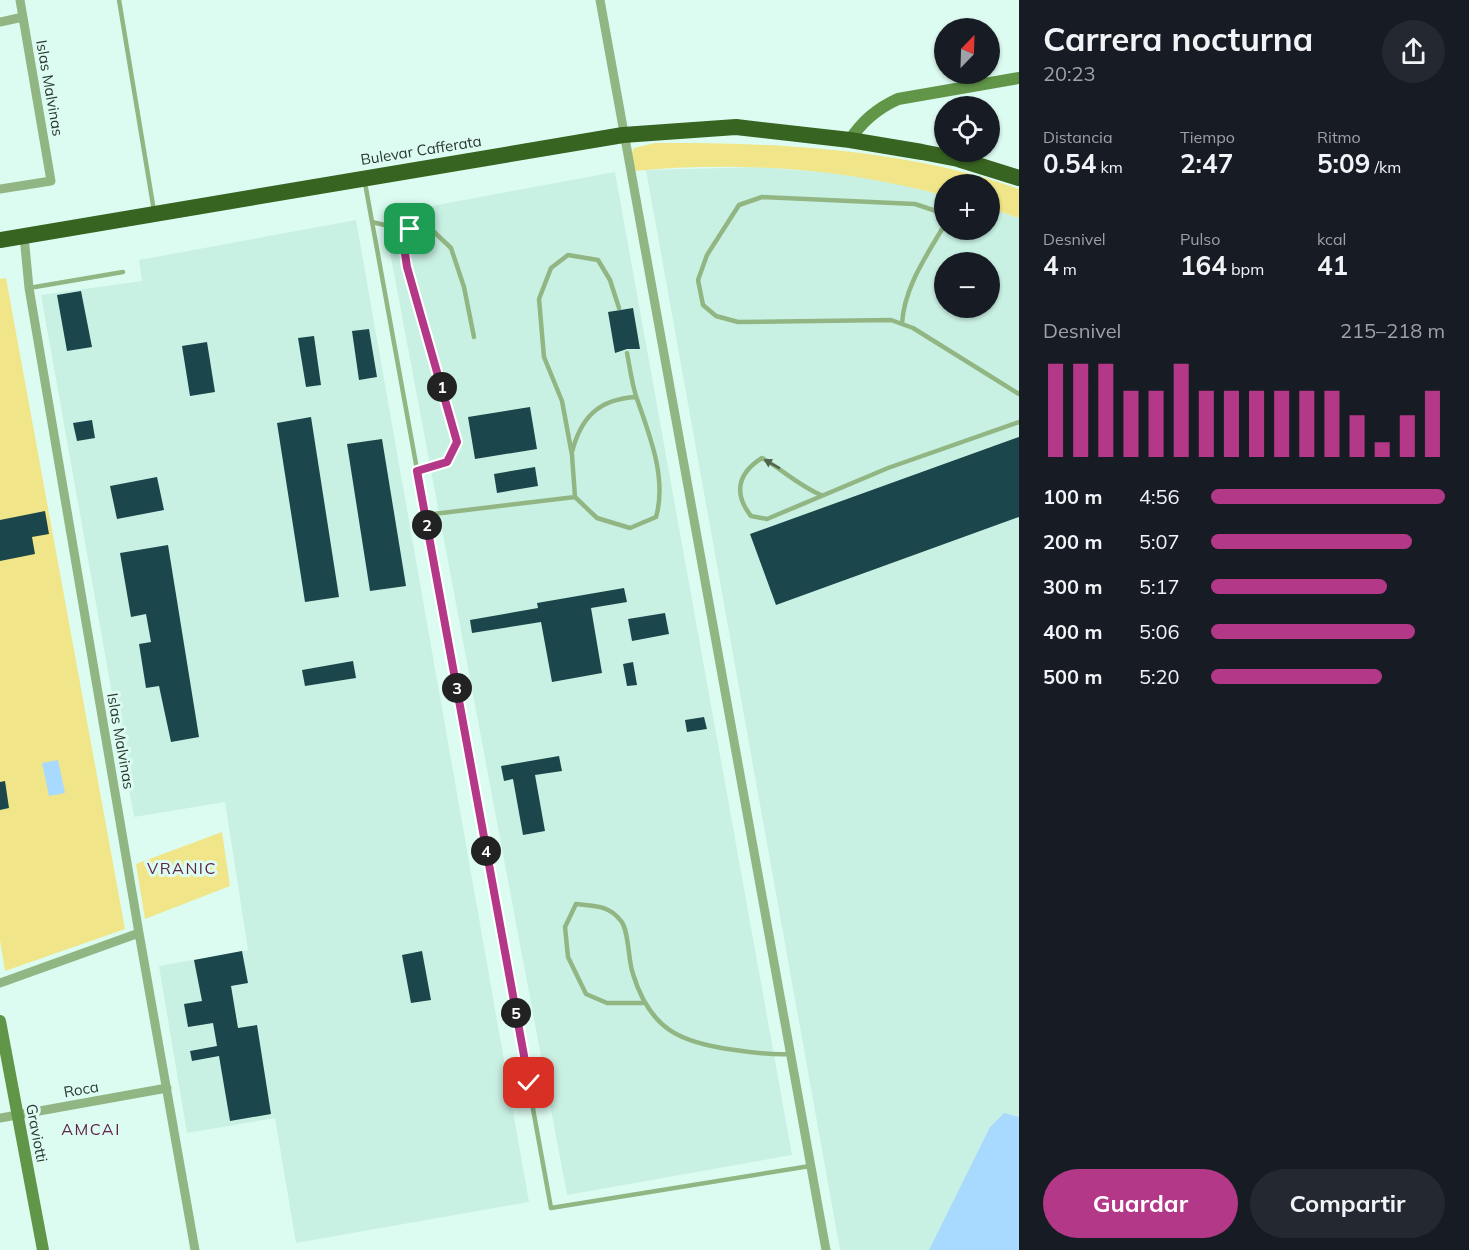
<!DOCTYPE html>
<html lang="es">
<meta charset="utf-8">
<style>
:root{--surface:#171b24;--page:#242831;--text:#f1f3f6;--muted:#9ea1a6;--accent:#b43888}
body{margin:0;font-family:Mulish,sans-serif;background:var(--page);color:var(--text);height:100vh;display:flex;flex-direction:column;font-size:22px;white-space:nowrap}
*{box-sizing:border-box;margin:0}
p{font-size:20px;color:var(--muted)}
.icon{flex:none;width:33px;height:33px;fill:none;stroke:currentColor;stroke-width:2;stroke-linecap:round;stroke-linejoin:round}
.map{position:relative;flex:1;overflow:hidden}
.drawer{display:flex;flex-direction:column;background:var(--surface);width:450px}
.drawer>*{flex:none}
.needle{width:39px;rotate:23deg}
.buttons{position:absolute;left:934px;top:18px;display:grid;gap:12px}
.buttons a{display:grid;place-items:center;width:66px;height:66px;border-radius:50%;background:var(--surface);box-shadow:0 2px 4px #0004;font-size:30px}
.pin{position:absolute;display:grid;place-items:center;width:51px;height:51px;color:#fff;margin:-26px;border-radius:12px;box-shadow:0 3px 9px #0006}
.km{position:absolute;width:30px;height:30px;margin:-15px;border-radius:50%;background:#222;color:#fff;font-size:16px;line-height:30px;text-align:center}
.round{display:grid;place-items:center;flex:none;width:63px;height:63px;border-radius:32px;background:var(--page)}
.headline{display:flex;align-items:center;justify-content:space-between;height:102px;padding:0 24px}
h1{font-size:33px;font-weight:700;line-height:45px}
.stats{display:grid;grid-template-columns:repeat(3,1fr);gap:9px;height:102px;padding:6px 24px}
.stats div{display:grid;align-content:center}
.stats b{font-size:26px;font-weight:700}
.stats small{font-size:16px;font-weight:400}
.stats p{font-size:16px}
.chart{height:168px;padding:12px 24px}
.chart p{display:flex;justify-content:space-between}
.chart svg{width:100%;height:108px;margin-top:6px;stroke:var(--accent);stroke-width:6}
.primary-button{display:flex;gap:12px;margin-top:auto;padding:12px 24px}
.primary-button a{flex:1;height:69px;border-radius:36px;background:var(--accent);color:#fff;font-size:24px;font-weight:700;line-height:69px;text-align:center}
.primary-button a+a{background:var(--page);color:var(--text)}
ul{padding:0 24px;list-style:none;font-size:20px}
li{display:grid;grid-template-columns:96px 72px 1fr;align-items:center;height:45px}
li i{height:15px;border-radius:8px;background:var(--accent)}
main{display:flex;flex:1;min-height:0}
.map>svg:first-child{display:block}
.built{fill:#c9f1e3;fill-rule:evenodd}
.green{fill:#f1e589}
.water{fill:#a8d9fe}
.building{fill:#1b464b}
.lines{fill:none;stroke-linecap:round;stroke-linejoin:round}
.lane{stroke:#92b683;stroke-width:4.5}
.street{stroke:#92b683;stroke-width:9}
.secondary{stroke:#619649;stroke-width:12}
.highway{stroke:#386422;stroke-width:16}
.oneway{fill:#4f634f}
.route-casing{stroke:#fff;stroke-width:12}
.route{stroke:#b43888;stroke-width:8}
.labels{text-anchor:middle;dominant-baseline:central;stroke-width:6;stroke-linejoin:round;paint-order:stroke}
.street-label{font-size:15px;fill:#2b3733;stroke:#ddfcf1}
.neighbourhood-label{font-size:16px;letter-spacing:1.5px;fill:#612449;stroke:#ddfcf1}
</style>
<main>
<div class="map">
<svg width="1019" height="1250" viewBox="0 0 1019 1250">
<rect width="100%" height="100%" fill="#ddfcf1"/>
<!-- built -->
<path class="built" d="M 760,167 L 844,174 L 900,184 L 945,196 L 945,230 L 990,230 L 990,208 L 1019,218 L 1019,1250 L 840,1250 L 646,170 ZM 945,262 L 990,262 L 990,308 L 945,308 Z
M 615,172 L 792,1155 L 567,1195 L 383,215 Z
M 356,220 L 529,1202 L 296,1243 L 275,1118 L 187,1133 L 159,966 L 248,950 L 225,802 L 134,817 L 41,295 L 142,281 L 139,260 Z"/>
<!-- green -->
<path class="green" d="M 655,143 C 773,142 906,149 1019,189 L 1019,218 L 990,208 L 990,184 L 945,184 L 945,196 C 844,168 737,161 632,171 L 632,153 L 634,148 Z
M 6,278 L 125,929 L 5,971 L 0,940 L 0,279 Z
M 222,832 L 230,886 L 145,919 L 136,864 Z"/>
<!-- water -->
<path class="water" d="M 58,760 L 65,793 L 49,796 L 42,763 Z
M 1004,1113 L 1019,1117 L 1019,1250 L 929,1250 L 990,1127 Z"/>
<!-- building -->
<path class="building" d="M 81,291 L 92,347 L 67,351 L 57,295 Z
M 633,308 L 640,349 L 627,349 L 615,353 L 608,312 Z
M 369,329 L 377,377 L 359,380 L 352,331 Z
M 314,336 L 321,385 L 306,387 L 298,338 Z
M 207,342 L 215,392 L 190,396 L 182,346 Z
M 530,407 L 537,449 L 475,459 L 468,417 Z
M 311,417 L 339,597 L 305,602 L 277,423 Z
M 92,420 L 95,438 L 77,441 L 73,423 Z
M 1019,437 L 1019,517 L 776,605 L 750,534 Z
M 382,439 L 406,586 L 370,591 L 347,444 Z
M 535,467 L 538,486 L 497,493 L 494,474 Z
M 157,477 L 164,510 L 117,519 L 110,486 Z
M 45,511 L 49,534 L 32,537 L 35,554 L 0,561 L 0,520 Z
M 168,545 L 199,737 L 171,742 L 159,686 L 146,688 L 139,644 L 151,642 L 146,614 L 131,617 L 120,553 Z
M 624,588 L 627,602 L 591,608 L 602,673 L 552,682 L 541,622 L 472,633 L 470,620 L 538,608 L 537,603 Z
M 665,613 L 669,634 L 632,641 L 628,619 Z
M 353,661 L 356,678 L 305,686 L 302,670 Z
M 633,662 L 637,685 L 627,686 L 623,664 Z
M 704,717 L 707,729 L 687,732 L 685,720 Z
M 559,756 L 562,771 L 535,775 L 545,831 L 523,835 L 513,779 L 504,781 L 501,766 Z
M 5,781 L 9,808 L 0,810 L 0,782 Z
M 242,951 L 248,983 L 231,986 L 238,1028 L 257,1025 L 271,1114 L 230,1121 L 219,1056 L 192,1061 L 190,1051 L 217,1046 L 213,1023 L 188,1027 L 184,1004 L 202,1001 L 194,960 Z
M 422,951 L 431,1000 L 411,1003 L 402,955 Z"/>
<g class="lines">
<!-- lane -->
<path class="lane" d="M 119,0 L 154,211
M 365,183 L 551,1208 L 810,1166
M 945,214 L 915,204 L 762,197 L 739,205 L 707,255 L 698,280 L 703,305 L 716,316 L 738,322 L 891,320 L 913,328 L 1019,394
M 372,222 L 393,227 L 403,240
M 29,288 L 123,272
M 619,308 L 610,280 L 598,260 L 568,255 L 551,268 L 539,299 L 544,357 L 562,401 L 572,455 L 575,497 L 597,518 L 630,528 L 656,517 C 667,479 650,436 637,399 C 632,385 630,368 627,353
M 902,324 C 904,287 927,255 945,224
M 572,452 C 581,417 599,399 636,397
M 417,471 L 447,462 L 457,442 L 407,267 L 403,240 L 410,229 L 431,229 L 451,248 L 464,287 L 474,337
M 821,495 C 799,486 783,470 762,458 C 738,473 733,493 751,516 L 767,519 L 888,468 L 1019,422
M 425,515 L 575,497
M 643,1003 L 607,1003 L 586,994 L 568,957 L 565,927 L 576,904 C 594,906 609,905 621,921 C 629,930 628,961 633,974 C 650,1030 681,1043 735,1050 C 754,1053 772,1055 791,1054"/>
<!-- street -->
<path class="street" d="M 600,0 L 826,1250
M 0,22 L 23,17
M 0,189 L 51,181 L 20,0
M 24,236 L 29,288 L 139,933 L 195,1250
M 0,983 L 139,933
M 0,1118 L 167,1088"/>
<!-- secondary -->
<path class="secondary" d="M 850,140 C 862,121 878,108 898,99 L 1019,78
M 0,1021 L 43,1250"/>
<!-- highway -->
<path class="highway" d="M 0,240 L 623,135 L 736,127 L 850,140 L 922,152 L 958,159 L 1019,178"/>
</g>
<!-- one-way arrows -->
<defs><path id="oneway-solid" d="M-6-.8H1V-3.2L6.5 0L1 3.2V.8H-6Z" transform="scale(1.5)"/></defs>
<use class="oneway" href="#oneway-solid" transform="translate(772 464) rotate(-151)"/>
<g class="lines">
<!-- route casing -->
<g class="route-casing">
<path id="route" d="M 410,229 L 403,240 L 407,267 L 457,442 L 447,462 L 417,471 L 529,1083"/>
</g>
<!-- route -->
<use href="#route" class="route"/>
</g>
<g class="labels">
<!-- street labels -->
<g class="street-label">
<text transform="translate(50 88) rotate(80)">Islas Malvinas</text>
<text transform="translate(421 150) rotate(-9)">Bulevar Cafferata</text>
<text transform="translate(121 741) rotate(80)">Islas Malvinas</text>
<text transform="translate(81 1089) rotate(-10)">Roca</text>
<text transform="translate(37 1133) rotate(79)">Graviotti</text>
</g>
<!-- neighbourhood labels -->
<g class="neighbourhood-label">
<text x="182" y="868">VRANIC</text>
<text x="91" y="1129">AMCAI</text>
</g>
</g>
</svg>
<div class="buttons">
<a><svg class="needle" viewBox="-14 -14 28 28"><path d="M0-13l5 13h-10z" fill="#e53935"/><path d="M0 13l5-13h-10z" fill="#9ea1a6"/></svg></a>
<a><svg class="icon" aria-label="locate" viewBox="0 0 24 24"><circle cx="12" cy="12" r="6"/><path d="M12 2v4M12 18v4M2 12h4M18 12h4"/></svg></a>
<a>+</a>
<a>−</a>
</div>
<div class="pin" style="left:410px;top:229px;background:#1e9e55"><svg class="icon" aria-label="arrive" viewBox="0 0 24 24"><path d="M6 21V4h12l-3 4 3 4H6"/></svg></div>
<div class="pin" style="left:529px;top:1083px;background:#d93025"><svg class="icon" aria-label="check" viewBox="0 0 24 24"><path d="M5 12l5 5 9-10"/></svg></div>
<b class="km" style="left:442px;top:387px">1</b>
<b class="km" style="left:427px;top:525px">2</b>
<b class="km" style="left:457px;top:688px">3</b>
<b class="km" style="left:486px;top:851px">4</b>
<b class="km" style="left:516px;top:1013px">5</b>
</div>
<section class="drawer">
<div class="headline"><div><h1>Carrera nocturna</h1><p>20:23</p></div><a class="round"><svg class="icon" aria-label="share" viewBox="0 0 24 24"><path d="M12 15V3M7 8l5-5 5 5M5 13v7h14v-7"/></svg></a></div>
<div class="stats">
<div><p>Distancia</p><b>0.54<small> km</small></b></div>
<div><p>Tiempo</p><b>2:47</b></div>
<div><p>Ritmo</p><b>5:09<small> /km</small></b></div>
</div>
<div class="stats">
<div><p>Desnivel</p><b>4<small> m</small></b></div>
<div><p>Pulso</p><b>164<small> bpm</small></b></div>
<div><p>kcal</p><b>41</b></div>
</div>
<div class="chart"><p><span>Desnivel</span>215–218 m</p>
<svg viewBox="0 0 160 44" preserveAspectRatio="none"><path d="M5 44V6M15 44V6M25 44V6M35 44V17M45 44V17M55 44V6M65 44V17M75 44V17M85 44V17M95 44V17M105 44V17M115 44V17M125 44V27M135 44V38M145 44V27M155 44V17"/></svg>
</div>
<ul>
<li><b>100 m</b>4:56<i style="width:100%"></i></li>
<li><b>200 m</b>5:07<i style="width:86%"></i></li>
<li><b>300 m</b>5:17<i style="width:75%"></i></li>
<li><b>400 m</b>5:06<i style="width:87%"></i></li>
<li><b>500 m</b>5:20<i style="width:73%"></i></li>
</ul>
<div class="primary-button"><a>Guardar</a><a>Compartir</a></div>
</section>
</main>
